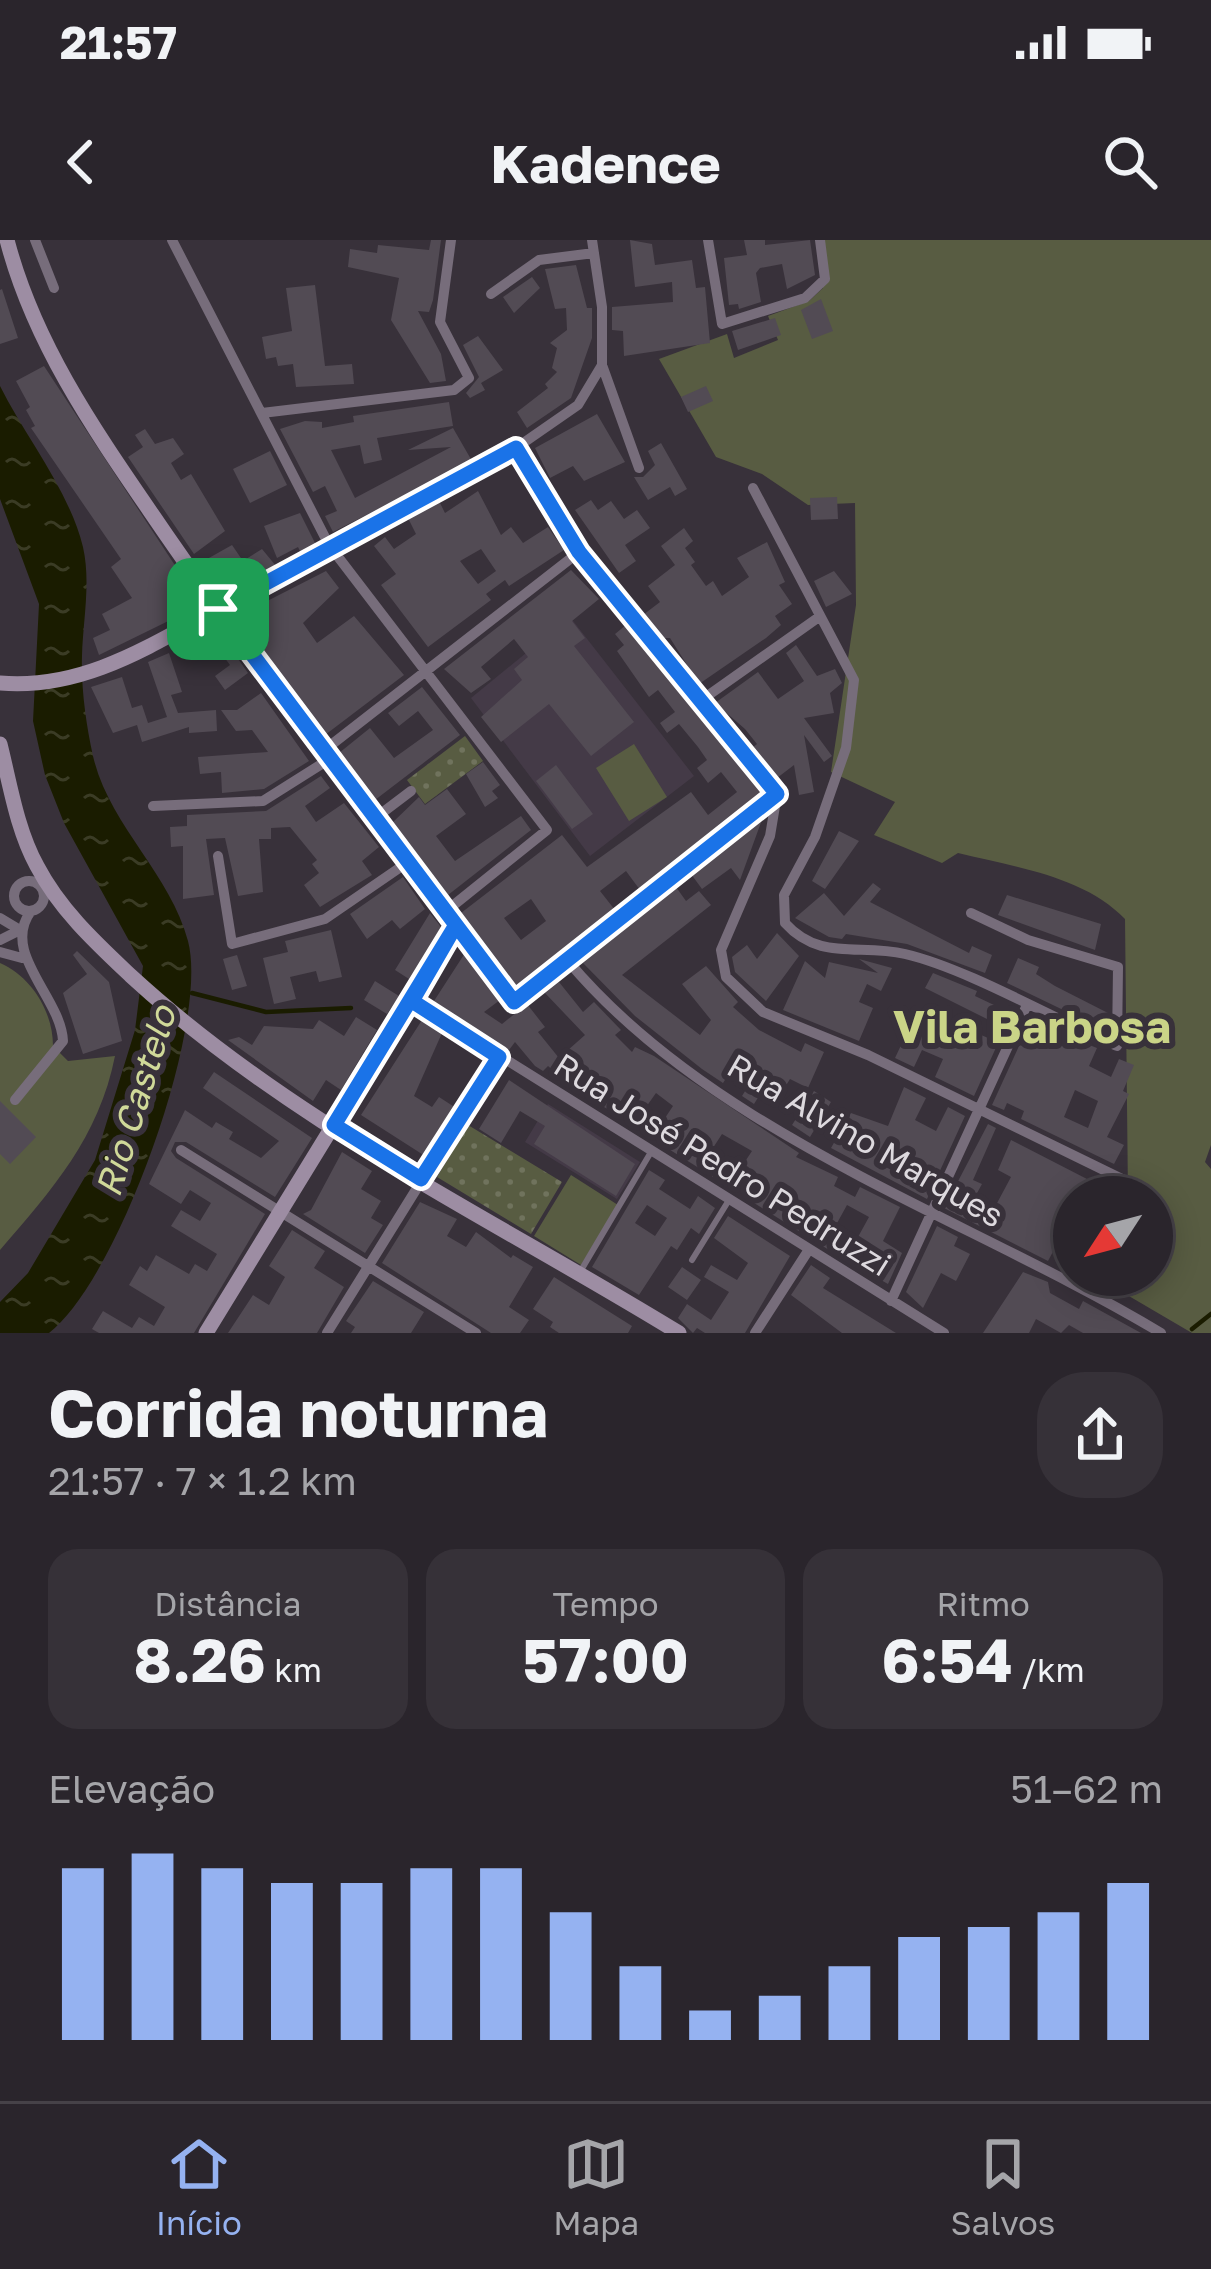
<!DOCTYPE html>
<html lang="pt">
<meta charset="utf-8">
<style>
:root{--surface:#2a252c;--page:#363138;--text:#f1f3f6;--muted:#a5a5a9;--line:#464248;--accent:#95b2f1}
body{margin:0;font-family:"Golos Text",sans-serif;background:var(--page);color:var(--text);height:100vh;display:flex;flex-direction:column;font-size:45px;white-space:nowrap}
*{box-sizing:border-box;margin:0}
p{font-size:39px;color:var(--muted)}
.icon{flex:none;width:66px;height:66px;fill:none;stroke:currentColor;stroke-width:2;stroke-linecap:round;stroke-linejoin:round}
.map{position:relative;height:1093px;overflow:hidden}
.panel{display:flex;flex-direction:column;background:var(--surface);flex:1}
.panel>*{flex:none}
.needle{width:78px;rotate:234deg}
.controls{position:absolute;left:1053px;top:936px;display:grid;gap:24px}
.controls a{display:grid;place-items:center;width:120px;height:120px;border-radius:50%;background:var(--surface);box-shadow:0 6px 30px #0003,0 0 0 3px var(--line);font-size:60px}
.pin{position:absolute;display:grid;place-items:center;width:102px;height:102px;color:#fff;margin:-51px;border-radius:24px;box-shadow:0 6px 18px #0006}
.round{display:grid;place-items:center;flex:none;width:126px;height:126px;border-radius:48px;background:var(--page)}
.overview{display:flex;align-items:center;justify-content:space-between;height:204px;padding:0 48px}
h1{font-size:66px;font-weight:700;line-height:90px}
.stats{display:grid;grid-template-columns:repeat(3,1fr);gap:18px;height:204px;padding:12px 48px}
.stats div{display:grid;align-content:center;border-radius:30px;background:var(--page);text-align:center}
.stats b{font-size:60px;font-weight:700}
.stats small{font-size:33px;font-weight:400}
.stats p{font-size:33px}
.chart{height:336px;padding:24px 48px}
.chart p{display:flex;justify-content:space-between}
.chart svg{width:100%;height:216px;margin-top:12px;stroke:var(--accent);stroke-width:6}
.status{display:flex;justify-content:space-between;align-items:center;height:84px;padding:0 60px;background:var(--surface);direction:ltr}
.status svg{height:33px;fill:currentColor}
header{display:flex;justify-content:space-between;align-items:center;height:156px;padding:0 48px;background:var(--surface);font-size:54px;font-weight:700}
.tabs{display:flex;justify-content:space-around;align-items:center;height:168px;border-top:3px solid var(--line);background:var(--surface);font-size:33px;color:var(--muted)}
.tabs a{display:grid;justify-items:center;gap:6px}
.tabs .active{color:var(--accent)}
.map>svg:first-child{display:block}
.built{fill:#443a47}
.green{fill:#585c42}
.park{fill:url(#park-dots)}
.water{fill:url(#water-ripples)}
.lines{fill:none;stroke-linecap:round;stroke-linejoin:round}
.stream{stroke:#1a1c00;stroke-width:4.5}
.building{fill:#524b54;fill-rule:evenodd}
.lane{stroke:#776d7b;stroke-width:6}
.street{stroke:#776d7b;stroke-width:10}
.secondary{stroke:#9d8da3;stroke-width:15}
.route-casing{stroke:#fff;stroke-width:24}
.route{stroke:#1a73e8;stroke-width:15}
.labels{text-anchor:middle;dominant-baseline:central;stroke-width:12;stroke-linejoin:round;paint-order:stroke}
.street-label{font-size:33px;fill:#ddd9de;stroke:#38313a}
.water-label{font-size:36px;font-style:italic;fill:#d0d999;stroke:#38313a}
.district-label{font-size:45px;font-weight:bold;fill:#cad487;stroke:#38313a}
</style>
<div class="status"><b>21:57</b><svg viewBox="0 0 49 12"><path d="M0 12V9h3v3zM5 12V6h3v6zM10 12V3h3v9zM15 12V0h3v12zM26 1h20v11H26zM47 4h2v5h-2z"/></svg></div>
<header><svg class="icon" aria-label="back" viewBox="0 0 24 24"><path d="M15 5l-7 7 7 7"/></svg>Kadence<svg class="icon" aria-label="search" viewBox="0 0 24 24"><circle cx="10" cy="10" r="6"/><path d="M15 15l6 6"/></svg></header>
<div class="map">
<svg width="1211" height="1093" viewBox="0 0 1211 1093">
<defs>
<pattern id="park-dots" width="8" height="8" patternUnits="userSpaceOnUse" patternTransform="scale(3)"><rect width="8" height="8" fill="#585c42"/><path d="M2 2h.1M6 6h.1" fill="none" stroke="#70735d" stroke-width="1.8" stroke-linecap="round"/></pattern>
<pattern id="water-ripples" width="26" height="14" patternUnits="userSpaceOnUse" patternTransform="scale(3)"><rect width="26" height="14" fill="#1a1c00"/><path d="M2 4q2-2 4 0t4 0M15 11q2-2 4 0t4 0" fill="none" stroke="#3b3c25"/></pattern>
</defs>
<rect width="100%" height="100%" fill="#38313a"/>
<!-- built -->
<path class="built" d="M 570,377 L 694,536 L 590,616 L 471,458 Z
M 548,864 L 640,922 L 617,959 L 525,902 Z"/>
<!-- green -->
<path class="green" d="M 823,0 L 1211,0 L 1211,905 L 1205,922 L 1211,929 L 1211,1093 L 1192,1093 L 1093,1035 L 1152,1035 L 1152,957 L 1128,957 L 1125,679 C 1084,636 1015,627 958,613 L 942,623 L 874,595 L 895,562 L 831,532 L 856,365 L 855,263 L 808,265 L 762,234 L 716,217 L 659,119 L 727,94 L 734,118 L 778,100 L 768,76 L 809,61 L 823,48 Z
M 634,504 L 667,557 L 629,581 L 596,528 Z
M 0,723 C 32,737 53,772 53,806 L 68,821 L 115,816 C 99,897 52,950 0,1010 Z
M 571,935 L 618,965 L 581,1025 L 534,996 Z"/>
<!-- park -->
<path class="park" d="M 465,496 L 483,521 L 425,564 L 407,540 Z
M 468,885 L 562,942 L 531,994 L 437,937 Z"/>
<!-- water -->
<path class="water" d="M 0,146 C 26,198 69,250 83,307 C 91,342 83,381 82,416 C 81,448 86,484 93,516 C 109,585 170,633 188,701 C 210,784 118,1040 49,1093 L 0,1093 L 0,1062 L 28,1033 L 95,920 L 135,790 L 143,726 L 64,583 L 45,535 L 33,481 L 39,364 L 0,259 Z"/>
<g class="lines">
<!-- stream -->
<path class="stream" d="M 192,753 L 266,772 L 351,768
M 1192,1089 L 1211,1074"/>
</g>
<!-- building -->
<path class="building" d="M 431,0 L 441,0 L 433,60 L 429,72 L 418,71 L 441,114 L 446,141 L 430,143 L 391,80 L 399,38 L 348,27 L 350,9 L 377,13 L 378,5 L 429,10 Z
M 630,0 L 652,4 L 655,25 L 692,20 L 696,48 L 705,47 L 710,103 L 624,116 L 623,91 L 612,90 L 612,67 L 673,62 L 672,42 L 635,47 Z
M 744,0 L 765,0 L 765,5 L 810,0 L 815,35 L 787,49 L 782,24 L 760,28 L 756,33 L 761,62 L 739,69 L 738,64 L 729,65 L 724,18 L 747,15 Z
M 576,25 L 587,68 L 592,68 L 592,98 L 571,158 L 527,188 L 517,172 L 548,148 L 545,144 L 557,132 L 552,128 L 557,108 L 550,103 L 567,90 L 566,68 L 555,69 L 545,29 Z
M 532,37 L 540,48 L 514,73 L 503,57 Z
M 315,45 L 325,126 L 352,124 L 354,144 L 296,147 L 293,124 L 278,126 L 276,117 L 266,119 L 262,97 L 292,91 L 286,48 Z
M 2,49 L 18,98 L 0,104 L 0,50 Z
M 821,59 L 833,91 L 812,99 L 801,70 Z
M 775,78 L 781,95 L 738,110 L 732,91 Z
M 478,96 L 503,130 L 481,143 L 485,150 L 470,158 L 466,153 L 479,137 L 463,105 Z
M 44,126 L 201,365 L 99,415 L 93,398 L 110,390 L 102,374 L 132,358 L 111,327 L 121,319 L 31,188 L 35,186 L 26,170 L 30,167 L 16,141 Z
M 706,146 L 713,161 L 688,172 L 681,157 Z
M 449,162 L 453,186 L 377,198 L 382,220 L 364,224 L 360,205 L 331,210 L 355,258 L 451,207 L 408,210 L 453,188 L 472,221 L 333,292 L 325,276 L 337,271 L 325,246 L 313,252 L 280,189 L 305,181 L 322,182 L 322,188 L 354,182 L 353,176 Z
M 597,174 L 625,222 L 584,241 L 573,226 L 550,238 L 535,208 Z
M 145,189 L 155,204 L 173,198 L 184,214 L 171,223 L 181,240 L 191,234 L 225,291 L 194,314 L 128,217 L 143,207 L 135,195 Z
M 661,203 L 687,249 L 675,256 L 670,247 L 648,260 L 634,237 L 643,237 L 655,225 L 648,211 Z
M 270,211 L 287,245 L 250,263 L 233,229 Z
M 478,251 L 501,295 L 511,287 L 523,303 L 548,287 L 564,310 L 509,346 L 505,340 L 486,354 L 491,360 L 428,407 L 381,345 L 396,334 L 374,306 L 385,297 L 394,309 L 416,294 L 408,278 L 439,261 L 445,273 ZM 481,309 L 496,331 L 478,344 L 460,321 Z
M 837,257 L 838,279 L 811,280 L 810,258 Z
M 591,260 L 598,270 L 611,261 L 624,279 L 637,270 L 650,288 L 625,305 L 636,321 L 619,333 L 575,270 Z
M 300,273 L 316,305 L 301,313 L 298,307 L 277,318 L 264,286 Z
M 684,288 L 693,301 L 685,308 L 695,322 L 691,325 L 706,346 L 713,341 L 722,356 L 749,337 L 737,318 L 767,302 L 785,342 L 779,345 L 792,364 L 775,376 L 781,385 L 766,398 L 699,444 L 670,398 L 662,398 L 643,375 L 660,362 L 648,346 L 675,325 L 661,306 Z
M 232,305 L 243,321 L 262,309 L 276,326 L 223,355 L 200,323 Z
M 571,330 L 599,359 L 572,381 L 585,398 L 574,406 L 634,482 L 591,516 L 549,464 L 501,502 L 481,477 L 522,440 L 514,429 L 528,417 L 514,399 L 481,427 L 491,439 L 471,453 L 444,429 Z
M 326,331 L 339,348 L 303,383 L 317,403 L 354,376 L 404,435 L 325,495 L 238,376 Z
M 834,331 L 852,354 L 826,367 L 814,341 Z
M 626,385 L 763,553 L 640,650 L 626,631 L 600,651 L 615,670 L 516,748 L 461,673 L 562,595 L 587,627 L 691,552 L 708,575 L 737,552 L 721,532 L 708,543 L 697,528 L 707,520 L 698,507 L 679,484 L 667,493 L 660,483 L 675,472 L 658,450 L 649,457 L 617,411 L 624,405 L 615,394 ZM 531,659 L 546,681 L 521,700 L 504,678 Z
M 215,386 L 248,433 L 225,450 L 215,436 L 230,425 L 213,402 L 199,410 L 193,400 Z
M 796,405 L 817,436 L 835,429 L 842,443 L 830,453 L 834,473 L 804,478 L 832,516 L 824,522 L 804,495 L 814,552 L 799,555 L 794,525 L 777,538 L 752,508 L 757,504 L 745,489 L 715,463 L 758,432 L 778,459 L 804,441 L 786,413 Z
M 169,413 L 182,452 L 171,455 L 178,473 L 216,470 L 217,491 L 189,493 L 189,487 L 142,502 L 137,485 L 113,493 L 91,447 L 122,437 L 132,468 L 142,465 L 148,483 L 167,477 L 148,422 Z
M 422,447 L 460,495 L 375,560 L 339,513 L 370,488 L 394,518 L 433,490 L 418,471 L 399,486 L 388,473 Z
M 261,453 L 309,521 L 264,549 L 222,553 L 221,532 L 200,534 L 198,517 L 268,512 L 252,490 L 236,491 L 221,470 L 237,470 Z
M 483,522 L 500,545 L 492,551 L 498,558 L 485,567 L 466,534 Z
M 556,525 L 593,574 L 572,589 L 536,541 Z
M 321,536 L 330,548 L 305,566 L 316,582 L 344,563 L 379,607 L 362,621 L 372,635 L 320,667 L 304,645 L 319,633 L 312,624 L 317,620 L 290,587 L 271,588 L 271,599 L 259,599 L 263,652 L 238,656 L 225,598 L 206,599 L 214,655 L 183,659 L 183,606 L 171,607 L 170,587 L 187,586 L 187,575 L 266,571 Z
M 447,549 L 466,574 L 436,596 L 455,621 L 521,576 L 531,590 L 448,655 L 392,583 L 419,557 L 425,565 Z
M 763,577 L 740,640 L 731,628 L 702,649 L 691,634 Z
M 839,591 L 859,601 L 825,649 L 812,641 Z
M 403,637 L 425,669 L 400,689 L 392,680 L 367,699 L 350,674 Z
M 873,643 L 881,649 L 870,662 L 969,713 L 972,706 L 992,715 L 985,733 L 907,704 L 846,694 L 842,699 L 829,697 L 795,678 L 824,653 L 844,676 Z
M 676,647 L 686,661 L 699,651 L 711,665 L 622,735 L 700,795 L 711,780 L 682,744 L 706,726 L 738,762 L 733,767 L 759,790 L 801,812 L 805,803 L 824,812 L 808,848 L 790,839 L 779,857 L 764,848 L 754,864 L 742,856 L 752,840 L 732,829 L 723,843 L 702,829 L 635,776 L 583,723 Z
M 1007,655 L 1101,684 L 1095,710 L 998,675 Z
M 430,673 L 441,687 L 409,739 L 395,730 Z
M 331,690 L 342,737 L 319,742 L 316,731 L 290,737 L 296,759 L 274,764 L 263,718 L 288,712 L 285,701 Z
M 777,693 L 799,716 L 766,761 L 735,732 L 732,717 L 747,705 L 757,719 Z
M 77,711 L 109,742 L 122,801 L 83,814 L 63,753 L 87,734 L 73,715 Z
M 465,713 L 500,760 L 484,772 L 502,784 L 527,764 L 545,787 L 538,792 L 559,818 L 585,795 L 545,753 L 559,742 L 583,772 L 594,762 L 621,790 L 615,795 L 632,812 L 635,807 L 654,816 L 799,913 L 796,917 L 838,937 L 834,946 L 855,957 L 860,947 L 900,967 L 883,1001 L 902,1013 L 888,1044 L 867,1032 L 874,1021 L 851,1009 L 845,1020 L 751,961 L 755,954 L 733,939 L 726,945 L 667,908 L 653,896 L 673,866 L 656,853 L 634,884 L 604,867 L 590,850 L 583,856 L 548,826 L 543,831 L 535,826 L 515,802 L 509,810 L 434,761 ZM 722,894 L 752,911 L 740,929 L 711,911 ZM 847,965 L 869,977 L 858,997 L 836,985 Z
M 237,715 L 247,746 L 232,750 L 223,719 Z
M 1018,718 L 1039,727 L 1036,734 L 1055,746 L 1108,773 L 1107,791 L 1007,743 Z
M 859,719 L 892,728 L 881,751 L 867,744 L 859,762 L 873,768 L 859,801 L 783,770 L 805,721 L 825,738 L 829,722 L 878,733 Z
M 933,733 L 977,751 L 975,756 L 994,765 L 987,779 L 925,748 Z
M 375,741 L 399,756 L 387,774 L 364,760 Z
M 356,777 L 377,790 L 341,850 L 326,840 L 313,861 L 228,800 L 239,797 L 252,805 L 264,786 L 313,789 L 319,780 L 344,796 Z
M 422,780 L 442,793 L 414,856 L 432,867 L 439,857 L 456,868 L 425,916 L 361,875 Z
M 950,781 L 988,798 L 994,785 L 1004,790 L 974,856 L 935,837 L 943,819 L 922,810 L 914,827 L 895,818 L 911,784 L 943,798 Z
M 1030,782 L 1097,808 L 1089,826 L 1111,837 L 1119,819 L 1134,825 L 1123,851 L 1129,854 L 1107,897 L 1124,905 L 1114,924 L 1021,879 L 1024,871 L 1007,863 L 1004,870 L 992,865 ZM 1075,850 L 1098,861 L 1088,888 L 1064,877 Z
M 214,832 L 312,898 L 275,957 L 186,902 L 175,902 L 171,911 L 176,918 L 265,974 L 194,1093 L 99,1093 L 92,1089 L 103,1071 L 132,1088 L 139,1077 L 154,1086 L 165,1067 L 129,1045 L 140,1026 L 147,1031 L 156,1015 L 189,1034 L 195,1024 L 207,1031 L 217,1014 L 171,986 L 181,970 L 200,981 L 211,963 L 190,950 L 181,964 L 149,944 L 185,870 L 212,888 L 216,882 L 233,892 L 229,899 L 261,918 L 279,901 L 203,848 Z
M 509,840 L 635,924 L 616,956 L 534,904 L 545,886 L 520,871 L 501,903 L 479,889 Z
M 904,847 L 926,858 L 915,880 L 936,891 L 948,867 L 965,876 L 927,959 L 831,908 L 851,873 L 888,886 Z
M 814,851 L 831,862 L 810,897 L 792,885 Z
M 0,861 L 36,897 L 10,924 L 0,914 Z
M 988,884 L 996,888 L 973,940 L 982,944 L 976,955 L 996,965 L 1011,937 L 998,930 L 1011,900 L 1122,957 L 1093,957 L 1081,950 L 1074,957 L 1074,994 L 1065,989 L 1048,1021 L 944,968 Z
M 342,912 L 372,931 L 361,949 L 381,961 L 371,978 L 383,985 L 365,1013 L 303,974 L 311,970 Z
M 649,930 L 665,940 L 659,949 L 690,969 L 698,956 L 715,968 L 699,994 L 691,988 L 677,1010 L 671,1006 L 639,1055 L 592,1027 ZM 647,965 L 667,978 L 655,996 L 635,983 Z
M 420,962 L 457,979 L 447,996 L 466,1007 L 476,992 L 511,1018 L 513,1015 L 533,1027 L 509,1067 L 529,1080 L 520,1093 L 491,1093 L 382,1023 Z
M 728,976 L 790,1016 L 745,1093 L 705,1093 L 697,1088 L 693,1093 L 678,1078 L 687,1064 L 711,1080 L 729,1052 L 704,1037 L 711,1025 L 737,1040 L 748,1023 L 714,998 Z
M 937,986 L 958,997 L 954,1006 L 970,1014 L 956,1041 L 941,1033 L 923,1068 L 906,1052 Z
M 292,990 L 325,1011 L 314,1028 L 344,1047 L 317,1093 L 228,1093 L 253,1055 L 269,1065 L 285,1037 L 269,1026 Z
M 811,1025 L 830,1038 L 823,1048 L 896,1093 L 842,1093 L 791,1055 Z
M 682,1027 L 701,1040 L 687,1060 L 668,1047 Z
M 1023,1032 L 1048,1042 L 1050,1053 L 1079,1069 L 1083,1061 L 1141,1093 L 1083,1093 L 1069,1085 L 1061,1093 L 1036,1079 L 1029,1093 L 983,1093 Z
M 554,1037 L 632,1086 L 628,1093 L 559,1093 L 550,1087 L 553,1082 L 533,1069 Z
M 373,1041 L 424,1072 L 411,1093 L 351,1093 L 355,1087 L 346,1081 Z"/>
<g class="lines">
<!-- lane -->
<path class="lane" d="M 692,1020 L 729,960
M 580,1032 L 651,912"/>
<!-- street -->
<path class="street" d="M 35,0 L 54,48
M 172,0 L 329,305 L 547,590 L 445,672
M 708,0 L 722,84 L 805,58 L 825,39 L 820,0
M 491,54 L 539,20 L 594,13
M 602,125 L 639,228
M 262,173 L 454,150 L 469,138 L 440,82 L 451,0
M 516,208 L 579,312 L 777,554
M 753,248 L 854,440 L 846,508 L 815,597 L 784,655 L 785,683 C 820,722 860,703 905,714 C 966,728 1056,780 1117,806 L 1118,727 L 1028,700 L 971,673
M 218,369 L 516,208 L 578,165 L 602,125 L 602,67 L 592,0
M 703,459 L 819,377
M 322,512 L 579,312
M 777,554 L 770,596 L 721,710 L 726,737 L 763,772 L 868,815 L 1122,939
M 153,566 L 263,561 L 328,520
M 374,579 L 411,551
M 218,616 L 232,704 L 325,679 L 408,622
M14 656a15 15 0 1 1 30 0a15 15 0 1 1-30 0Z
M 0,678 L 20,690 L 0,700
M 456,685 L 514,762 L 777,554
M 0,712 L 22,718
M 568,721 C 716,897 968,977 1161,1093
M 412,761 L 944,1093
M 15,860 L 63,801 C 61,757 0,713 31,671
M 181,910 L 476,1093
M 891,1061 L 1026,767
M 327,1093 L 499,816
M 755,1093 L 808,1011"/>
<!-- secondary -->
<path class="secondary" d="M 7,0 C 36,111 103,202 167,296 C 259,429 356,558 456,685 L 206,1093
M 0,443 C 82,450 148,407 218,369
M 0,504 C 10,544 17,590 37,626 C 60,670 96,703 131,736 C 291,883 495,980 679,1093"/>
</g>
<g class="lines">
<!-- route casing -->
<g class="route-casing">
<path id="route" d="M 218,369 L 456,685 L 412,761 L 499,817 L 421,939 L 334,885 L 456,685 L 514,762 L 777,554 L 579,312 L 516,208 L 218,369"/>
</g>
<!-- route -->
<use href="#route" class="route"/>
</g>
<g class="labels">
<!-- street labels -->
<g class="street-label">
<text transform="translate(866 900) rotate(30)">Rua Alvino Marques</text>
<text transform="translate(723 924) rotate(32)">Rua José Pedro Pedruzzi</text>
</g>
<!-- water labels -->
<g class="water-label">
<text transform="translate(135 861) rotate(-73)">Rio Castelo</text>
</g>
<!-- district labels -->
<g class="district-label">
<text x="1032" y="786">Vila Barbosa</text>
</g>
</g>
</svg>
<div class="controls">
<a><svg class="needle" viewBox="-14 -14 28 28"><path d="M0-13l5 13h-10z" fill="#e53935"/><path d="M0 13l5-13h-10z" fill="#a5a5a9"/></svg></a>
</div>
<div class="pin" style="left:218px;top:369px;background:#1e9e55"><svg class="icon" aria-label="arrive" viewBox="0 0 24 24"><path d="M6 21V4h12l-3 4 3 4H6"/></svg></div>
</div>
<section class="panel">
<div class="overview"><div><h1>Corrida noturna</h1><p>21:57 · 7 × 1.2 km</p></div><a class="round"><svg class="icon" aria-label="share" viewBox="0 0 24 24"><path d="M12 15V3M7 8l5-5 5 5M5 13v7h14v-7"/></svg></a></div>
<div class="stats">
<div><p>Distância</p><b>8.26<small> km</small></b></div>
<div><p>Tempo</p><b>57:00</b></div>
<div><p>Ritmo</p><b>6:54<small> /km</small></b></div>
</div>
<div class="chart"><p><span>Elevação</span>51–62 m</p>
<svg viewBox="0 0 160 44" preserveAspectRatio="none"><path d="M5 44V9M15 44V6M25 44V9M35 44V12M45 44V12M55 44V9M65 44V9M75 44V18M85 44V29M95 44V38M105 44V35M115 44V29M125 44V23M135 44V21M145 44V18M155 44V12"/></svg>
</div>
</section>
<nav class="tabs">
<a class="active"><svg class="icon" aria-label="home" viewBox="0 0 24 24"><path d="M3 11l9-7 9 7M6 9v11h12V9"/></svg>Início</a>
<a><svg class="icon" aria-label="map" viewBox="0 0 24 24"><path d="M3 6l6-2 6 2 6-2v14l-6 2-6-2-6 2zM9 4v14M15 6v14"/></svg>Mapa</a>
<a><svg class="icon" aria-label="saved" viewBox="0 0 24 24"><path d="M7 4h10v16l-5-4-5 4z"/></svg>Salvos</a>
</nav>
